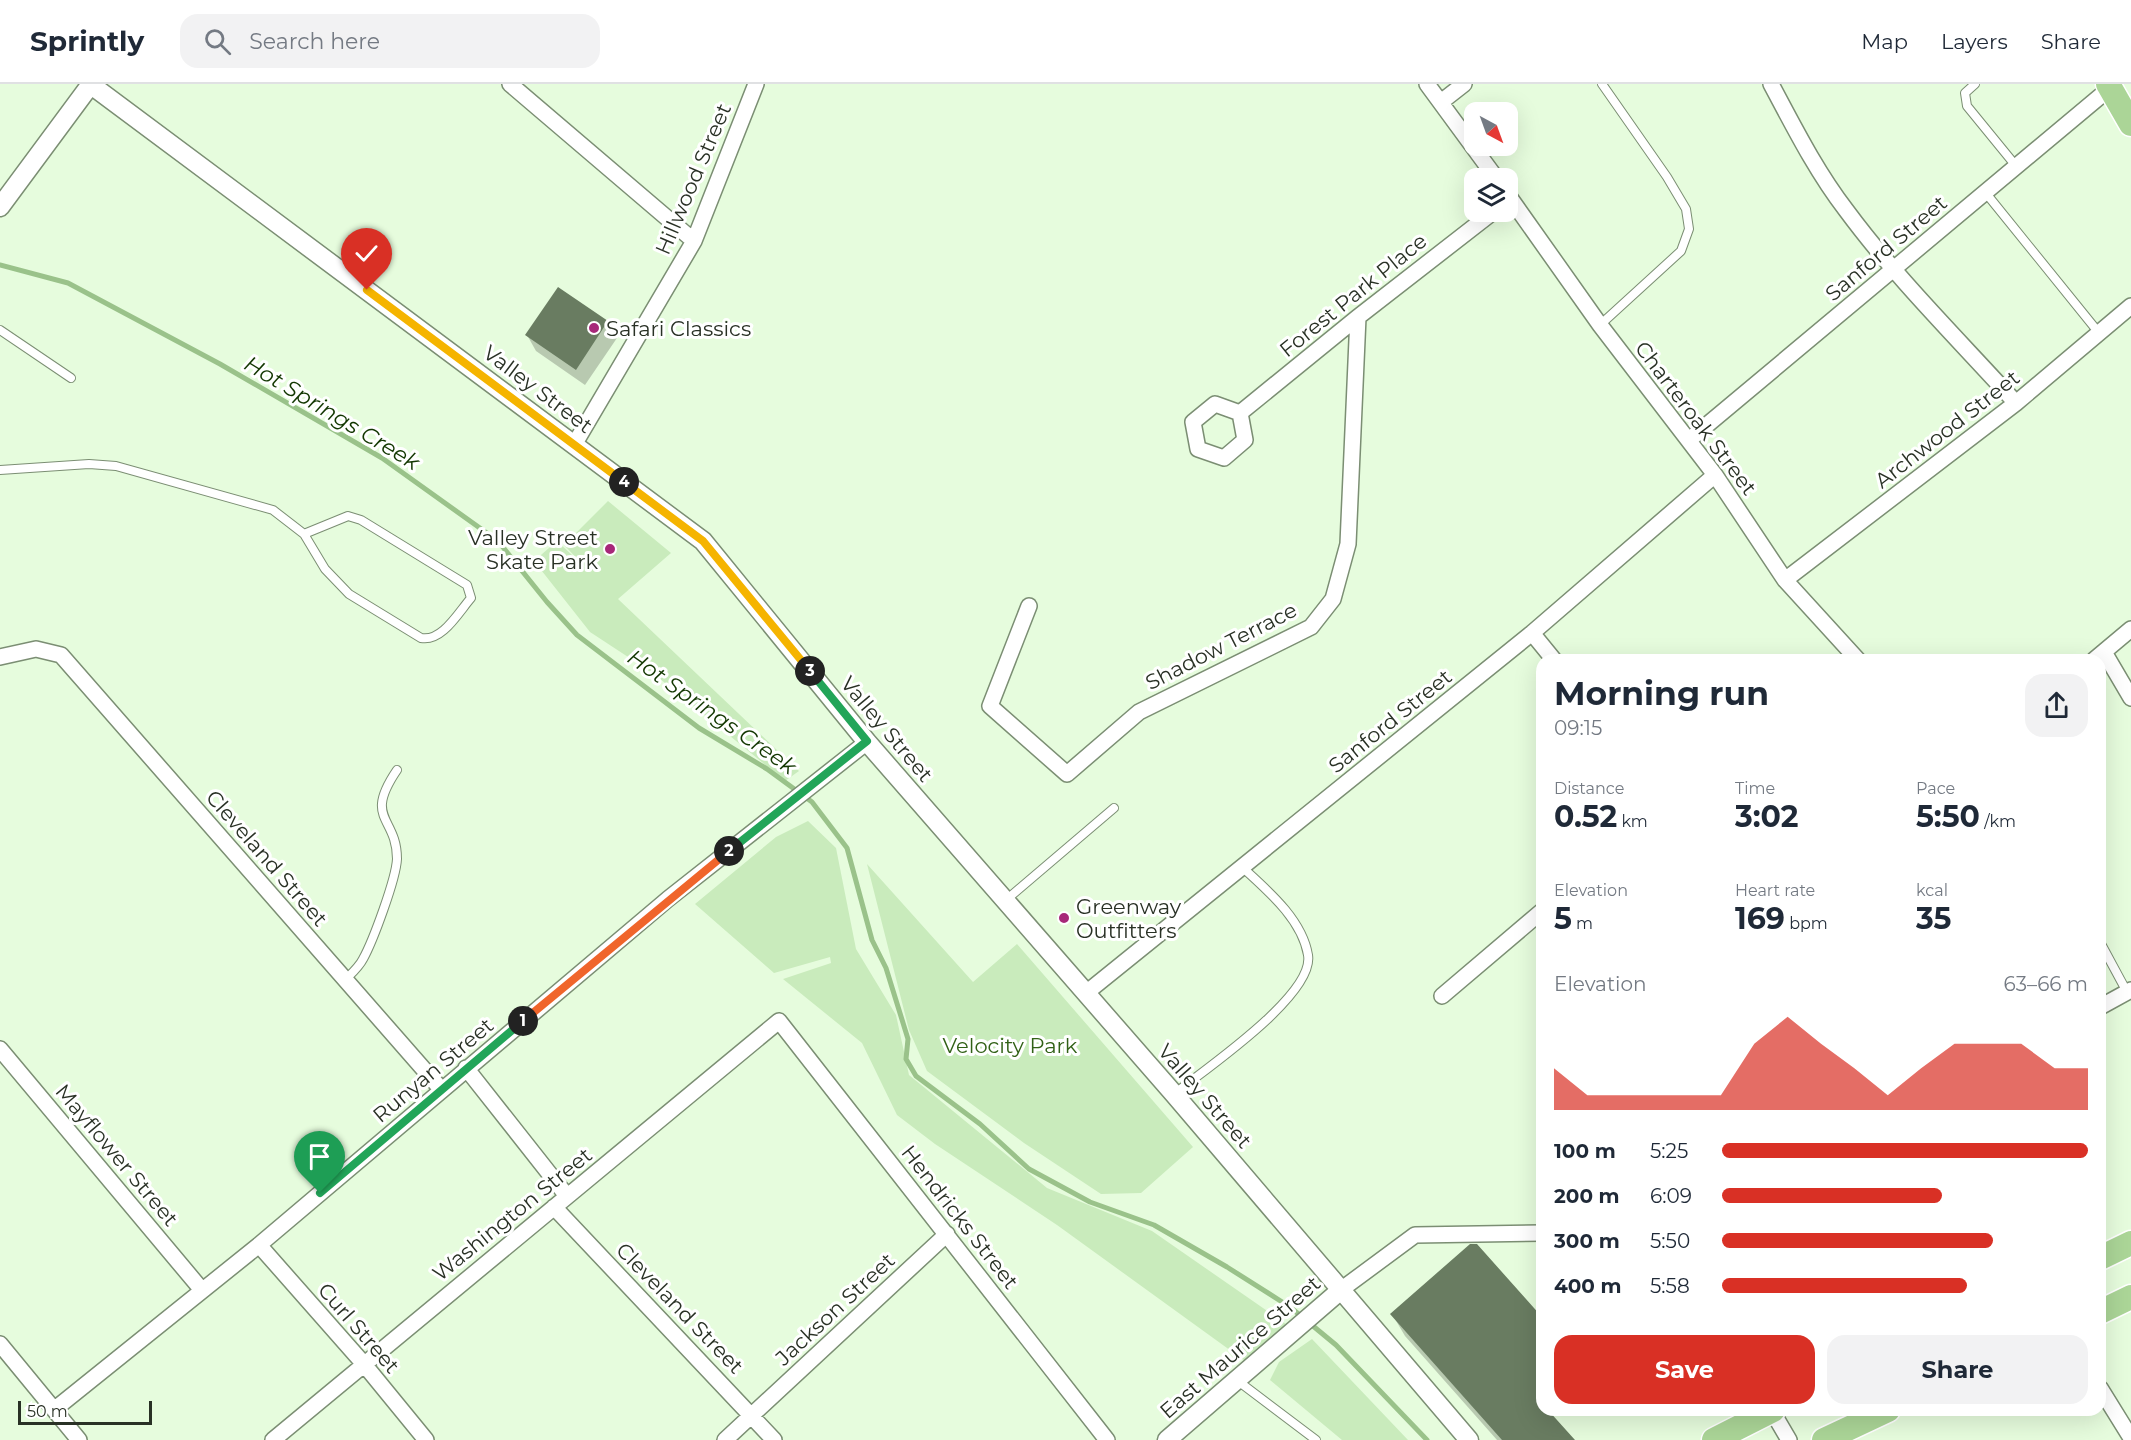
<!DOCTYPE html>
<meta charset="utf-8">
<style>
:root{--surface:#fff;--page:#f2f2f3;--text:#1f2937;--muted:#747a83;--line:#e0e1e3;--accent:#d93025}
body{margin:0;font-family:Montserrat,sans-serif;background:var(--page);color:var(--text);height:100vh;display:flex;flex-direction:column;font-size:22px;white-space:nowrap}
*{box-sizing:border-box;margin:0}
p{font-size:20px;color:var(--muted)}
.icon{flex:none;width:33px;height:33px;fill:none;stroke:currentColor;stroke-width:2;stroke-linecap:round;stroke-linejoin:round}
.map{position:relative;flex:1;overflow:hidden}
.sheet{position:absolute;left:1536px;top:570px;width:570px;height:762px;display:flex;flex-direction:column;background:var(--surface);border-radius:18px;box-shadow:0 6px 24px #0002}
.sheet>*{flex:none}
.needle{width:39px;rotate:139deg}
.controls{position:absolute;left:1464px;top:18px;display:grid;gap:12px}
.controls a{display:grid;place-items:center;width:54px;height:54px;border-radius:12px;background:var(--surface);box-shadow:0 6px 24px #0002;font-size:30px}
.scale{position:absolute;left:18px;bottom:15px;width:134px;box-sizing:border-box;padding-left:6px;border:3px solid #293125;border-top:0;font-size:16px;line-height:21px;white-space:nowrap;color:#293125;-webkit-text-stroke:4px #fff;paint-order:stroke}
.pin{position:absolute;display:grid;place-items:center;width:51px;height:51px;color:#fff;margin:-62px -26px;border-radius:50% 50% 50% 0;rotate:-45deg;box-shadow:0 0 6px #0007}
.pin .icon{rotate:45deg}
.km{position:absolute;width:30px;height:30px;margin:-15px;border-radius:50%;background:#222;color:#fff;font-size:16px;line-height:30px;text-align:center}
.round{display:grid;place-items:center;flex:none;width:63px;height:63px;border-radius:18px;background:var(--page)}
.summary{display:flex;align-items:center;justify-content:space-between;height:102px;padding:0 18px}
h1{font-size:33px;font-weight:700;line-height:45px}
.figures{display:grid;grid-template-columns:repeat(3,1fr);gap:9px;height:102px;padding:6px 18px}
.figures div{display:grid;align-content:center}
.figures b{font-size:30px;font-weight:700}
.figures small{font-size:16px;font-weight:400}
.figures p{font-size:16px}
.chart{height:168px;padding:12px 18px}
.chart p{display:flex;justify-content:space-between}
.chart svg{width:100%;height:108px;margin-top:6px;fill:var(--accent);opacity:.7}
.button{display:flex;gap:12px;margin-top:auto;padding:12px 18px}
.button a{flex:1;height:69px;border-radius:18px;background:var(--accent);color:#fff;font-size:24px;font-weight:700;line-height:69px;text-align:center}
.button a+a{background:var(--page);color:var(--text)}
ul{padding:0 18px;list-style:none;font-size:20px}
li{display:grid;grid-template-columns:96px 72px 1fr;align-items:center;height:45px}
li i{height:15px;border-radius:8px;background:var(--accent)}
header{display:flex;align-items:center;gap:36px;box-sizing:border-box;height:84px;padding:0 30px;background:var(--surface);border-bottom:2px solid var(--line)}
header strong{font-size:28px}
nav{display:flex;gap:33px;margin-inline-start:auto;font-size:21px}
.search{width:420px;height:54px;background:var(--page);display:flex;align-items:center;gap:15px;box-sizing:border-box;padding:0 21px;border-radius:18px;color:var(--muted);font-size:22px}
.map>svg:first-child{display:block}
.green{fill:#c9ebbc}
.shadow{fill:#0003}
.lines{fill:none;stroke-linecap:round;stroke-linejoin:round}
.stream{stroke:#9ac28a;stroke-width:5}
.building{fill:#697c61}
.service-casing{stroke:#7b8e73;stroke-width:10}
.minor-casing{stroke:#7b8e73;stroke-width:18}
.tertiary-casing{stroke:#7b8e73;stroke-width:21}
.primary-casing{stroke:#fff;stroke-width:27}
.service{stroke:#fff;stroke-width:8}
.minor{stroke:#fff;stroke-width:15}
.tertiary{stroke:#fff;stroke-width:18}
.primary{stroke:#abd597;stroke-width:24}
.split-1-casing{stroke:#fff;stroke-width:12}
.split-2-casing{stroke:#fff;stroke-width:12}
.split-3-casing{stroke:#fff;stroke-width:12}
.split-4-casing{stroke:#fff;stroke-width:12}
.split-5-casing{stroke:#fff;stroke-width:12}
.split-1{stroke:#22a559;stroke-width:8}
.split-2{stroke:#f0652b;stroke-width:8}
.split-3{stroke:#22a559;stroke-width:8}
.split-4{stroke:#f5b400;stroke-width:8}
.split-5{stroke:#f5b400;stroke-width:8}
.poi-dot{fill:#a72879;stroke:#fff;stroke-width:2}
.labels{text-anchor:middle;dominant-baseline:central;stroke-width:6;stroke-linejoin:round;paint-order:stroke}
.street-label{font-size:21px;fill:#293125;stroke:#fff}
.poi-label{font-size:21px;fill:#293125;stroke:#fff;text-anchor:start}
.park-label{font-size:21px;fill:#316116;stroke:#fff}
.water-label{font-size:22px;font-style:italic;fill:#123700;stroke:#fff}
</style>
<header>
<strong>Sprintly</strong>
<div class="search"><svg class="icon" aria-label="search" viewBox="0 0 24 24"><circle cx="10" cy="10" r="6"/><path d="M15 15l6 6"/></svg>Search here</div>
<nav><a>Map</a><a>Layers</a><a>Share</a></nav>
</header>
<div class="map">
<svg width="2131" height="1356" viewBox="0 0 2131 1356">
<rect width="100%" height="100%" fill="#e6fcdd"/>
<!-- green -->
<path class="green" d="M 608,417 L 671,469 L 618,515 L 799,687 L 785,697 L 654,590 L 590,548 L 534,477 L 557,457 L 587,485 L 564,461 Z
M 808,737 L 836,764 L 856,865 L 896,931 L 909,991 L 1047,1104 L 1152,1147 L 1286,1240 L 1245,1277 L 1057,1141 L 935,1060 L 897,1031 L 862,959 L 783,895 L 831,879 L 830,873 L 774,889 L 695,820 L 776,753 Z
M 867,780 L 973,898 L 1017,860 L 1193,1063 L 1141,1109 L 1101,1110 L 1024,1059 L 927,987 L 909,946 Z
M 1312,1255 L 1408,1356 L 1342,1356 L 1270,1296 L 1279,1278 Z"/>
<!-- shadow -->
<path class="shadow" d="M 558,205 L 607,238 L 617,254 L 585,301 L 536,267 L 527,251 Z
M 1392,1230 L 1542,1235 L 1542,1326 L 1560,1326 L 1552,1333 L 1573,1356 L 1497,1356 L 1405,1252 Z"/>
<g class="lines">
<!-- stream -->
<path class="stream" d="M 0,181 L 68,199 L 220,280 L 382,374 L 498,457 L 547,518 L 577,551 L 699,644 L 767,685 L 812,718 L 847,764 L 872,856 L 886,884 L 908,955 L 906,975 L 916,992 L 980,1040 L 1029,1085 L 1090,1118 L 1154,1141 L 1227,1183 L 1290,1223 L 1336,1261 L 1427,1356"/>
</g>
<!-- building -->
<path class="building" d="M 558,203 L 608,237 L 576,286 L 525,251 Z
M 1470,1160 L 1477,1160 L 1542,1233 L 1542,1326 L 1548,1326 L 1575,1356 L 1502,1356 L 1390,1230 Z"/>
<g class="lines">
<!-- service casing -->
<g class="service-casing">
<path id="service" d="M 1975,0 L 1965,9 L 1967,22 L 2016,82
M 1985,108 L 2099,249
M 1600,241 L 1681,167 L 1689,145 L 1686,125 L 1667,93 L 1602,0
M 0,246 L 71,294
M 0,386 L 89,380 L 116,382 L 273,426 L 304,450 L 325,485 L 349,510 L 421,554 C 442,558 458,529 471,514 L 467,501 L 361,436 L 348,432 L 304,450
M 1006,816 L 1114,724
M 2100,858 L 2127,908
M 345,896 C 351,890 359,883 363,875 C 373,857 396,795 397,775 C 397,732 363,736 397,686
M 1174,1010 C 1204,986 1315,911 1308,871 C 1302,835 1267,806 1242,783
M 1238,1297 L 1316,1356"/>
</g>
<!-- minor casing -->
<g class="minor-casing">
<path id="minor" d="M 510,0 L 694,157
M 1427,0 L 1496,94
M 1771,0 C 1794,43 1816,87 1846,126 C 1897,195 1959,256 2016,319
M 1441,18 L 1464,0
M 1508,111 L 1600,241 L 1715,391 L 1785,496 L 1858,576
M 1215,320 L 1240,329 L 1245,356 L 1224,374 L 1198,365 L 1193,338 Z
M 1240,329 L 1358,233 L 1493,128
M 1689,356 L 2110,4
M 574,361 L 694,157 L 756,0
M 1785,496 L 2016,319 L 2131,222
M 1029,522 L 990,622 L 1067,690 L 1139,628 L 1311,543 L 1333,515 L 1348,460 L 1358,233
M 1532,549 L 1554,576
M 2104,568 L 2131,614
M 0,573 L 36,565 L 61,571 L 441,1005
M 2094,576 L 2131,545
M 1086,909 L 1532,549 L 1715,391
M 1442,912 L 1542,827
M 2100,923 L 2131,906
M 0,965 L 201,1205
M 466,984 L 567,1112
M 554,1123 L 774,1356
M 259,1161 L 363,1279 L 426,1356
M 1342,1205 L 1415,1151 L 1542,1149
M 0,1260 L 79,1356
M 2100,1304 L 2131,1354
M 55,1325 L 259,1161 L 668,815 L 867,658
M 1772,1327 L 1789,1356
M 273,1356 L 779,937 L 1107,1356
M 725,1356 L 947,1150"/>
</g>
<!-- tertiary casing -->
<g class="tertiary-casing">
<path id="tertiary" d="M 90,0 L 703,457 L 867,658 L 1174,1010 L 1469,1356
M 0,123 L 91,0
M 1167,1356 L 1342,1205"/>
</g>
<!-- primary casing -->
<g class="primary-casing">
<path id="primary" d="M 2108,0 L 2131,40
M 2100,1174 L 2131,1159
M 2100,1228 L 2131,1213
M 1714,1356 L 1773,1326
M 1824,1356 L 1888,1326"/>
</g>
<!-- service -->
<use href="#service" class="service"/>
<!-- minor -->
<use href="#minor" class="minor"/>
<!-- tertiary -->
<use href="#tertiary" class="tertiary"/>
<!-- primary -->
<use href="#primary" class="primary"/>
</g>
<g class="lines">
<!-- split-1 casing -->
<g class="split-1-casing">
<path id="split-1" d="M 320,1109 L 523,937"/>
</g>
<!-- split-2 casing -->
<g class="split-2-casing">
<path id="split-2" d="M 523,937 L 729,767"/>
</g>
<!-- split-3 casing -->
<g class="split-3-casing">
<path id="split-3" d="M 729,767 L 867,657 L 810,587"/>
</g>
<!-- split-4 casing -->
<g class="split-4-casing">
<path id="split-4" d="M 624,398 L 703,457 L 810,587"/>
</g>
<!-- split-5 casing -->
<g class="split-5-casing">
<path id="split-5" d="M 367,206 L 624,398"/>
</g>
<!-- split-1 -->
<use href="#split-1" class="split-1"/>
<!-- split-2 -->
<use href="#split-2" class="split-2"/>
<!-- split-3 -->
<use href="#split-3" class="split-3"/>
<!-- split-4 -->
<use href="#split-4" class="split-4"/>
<!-- split-5 -->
<use href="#split-5" class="split-5"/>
</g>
<!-- markers -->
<g class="poi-dot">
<circle cx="594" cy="244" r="6"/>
<circle cx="610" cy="465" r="6"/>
<circle cx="1064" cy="834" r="6"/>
</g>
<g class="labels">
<!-- street labels -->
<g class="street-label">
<text transform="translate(693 95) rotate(-67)">Hillwood Street</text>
<text transform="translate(1886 164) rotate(-40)">Sanford Street</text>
<text transform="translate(1353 211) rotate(-39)">Forest Park Place</text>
<text transform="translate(538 305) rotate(37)">Valley Street</text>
<text transform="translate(1696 334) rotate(53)">Charteroak Street</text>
<text transform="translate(1947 345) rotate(-38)">Archwood Street</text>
<text transform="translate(1221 562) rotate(-27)">Shadow Terrace</text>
<text transform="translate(1390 637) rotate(-39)">Sanford Street</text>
<text transform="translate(887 645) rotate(50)">Valley Street</text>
<text transform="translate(267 774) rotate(49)">Cleveland Street</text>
<text transform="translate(433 986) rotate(-40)">Runyan Street</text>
<text transform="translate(1205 1012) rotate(49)">Valley Street</text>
<text transform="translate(117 1071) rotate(50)">Mayflower Street</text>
<text transform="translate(512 1130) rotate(-39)">Washington Street</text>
<text transform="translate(960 1133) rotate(52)">Hendricks Street</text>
<text transform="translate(680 1224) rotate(46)">Cleveland Street</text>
<text transform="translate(835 1225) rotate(-43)">Jackson Street</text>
<text transform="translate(359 1244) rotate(49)">Curl Street</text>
<text transform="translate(1240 1263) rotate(-41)">East Maurice Street</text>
</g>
<!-- poi labels -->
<g class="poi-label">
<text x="606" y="244">Safari Classics</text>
<text x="598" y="453" text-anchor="end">Valley Street<tspan x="598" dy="24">Skate Park</tspan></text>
<text x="1076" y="822">Greenway<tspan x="1076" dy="24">Outfitters</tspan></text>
</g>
<!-- park labels -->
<g class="park-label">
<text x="1010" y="961">Velocity Park</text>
</g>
<!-- water labels -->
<g class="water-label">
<text transform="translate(332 329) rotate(31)">Hot Springs Creek</text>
<text transform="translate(712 628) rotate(35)">Hot Springs Creek</text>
</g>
</g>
</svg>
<div class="controls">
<a><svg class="needle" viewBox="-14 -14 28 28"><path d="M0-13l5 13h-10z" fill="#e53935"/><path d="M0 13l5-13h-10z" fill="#747a83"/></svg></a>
<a><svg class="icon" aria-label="layers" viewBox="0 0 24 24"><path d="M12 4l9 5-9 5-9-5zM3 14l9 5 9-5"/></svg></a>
</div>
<div class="scale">50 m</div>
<div class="pin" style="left:320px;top:1109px;background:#1e9e55"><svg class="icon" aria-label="arrive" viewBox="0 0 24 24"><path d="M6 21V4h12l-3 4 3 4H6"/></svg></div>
<div class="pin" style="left:367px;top:206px;background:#d93025"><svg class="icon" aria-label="check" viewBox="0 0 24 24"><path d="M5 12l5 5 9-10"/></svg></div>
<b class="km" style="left:523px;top:937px">1</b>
<b class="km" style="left:729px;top:767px">2</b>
<b class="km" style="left:810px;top:587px">3</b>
<b class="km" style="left:624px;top:398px">4</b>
<section class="sheet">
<div class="summary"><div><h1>Morning run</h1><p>09:15</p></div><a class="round"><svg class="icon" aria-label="share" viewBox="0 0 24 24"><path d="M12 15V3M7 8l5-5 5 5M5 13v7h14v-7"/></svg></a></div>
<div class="figures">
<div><p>Distance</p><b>0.52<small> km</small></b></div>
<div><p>Time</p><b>3:02</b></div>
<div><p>Pace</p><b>5:50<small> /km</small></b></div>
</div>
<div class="figures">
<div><p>Elevation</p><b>5<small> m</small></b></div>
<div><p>Heart rate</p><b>169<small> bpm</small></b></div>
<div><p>kcal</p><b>35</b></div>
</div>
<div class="chart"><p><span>Elevation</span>63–66 m</p>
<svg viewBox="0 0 160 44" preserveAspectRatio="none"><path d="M0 44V27L10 38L20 38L30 38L40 38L50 38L60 17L70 6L80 17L90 27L100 38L110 27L120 17L130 17L140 17L150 27L160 27V44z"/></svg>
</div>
<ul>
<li><b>100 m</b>5:25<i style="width:100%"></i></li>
<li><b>200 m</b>6:09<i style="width:60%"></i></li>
<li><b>300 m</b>5:50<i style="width:74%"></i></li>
<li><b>400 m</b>5:58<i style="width:67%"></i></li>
</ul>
<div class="button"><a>Save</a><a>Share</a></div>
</section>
</div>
